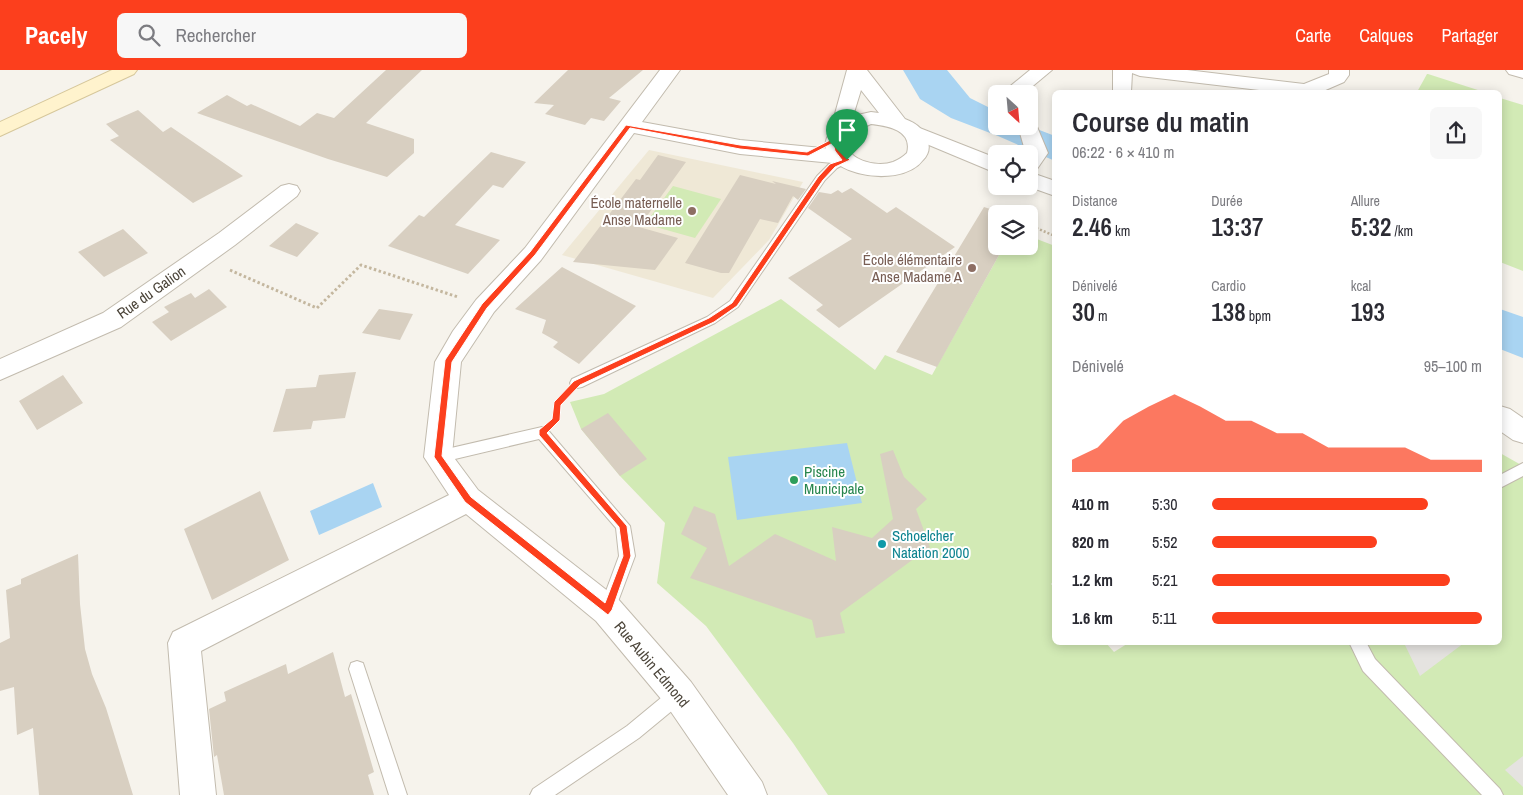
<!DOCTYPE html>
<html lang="fr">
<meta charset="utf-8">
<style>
:root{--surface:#fff;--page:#f7f7f7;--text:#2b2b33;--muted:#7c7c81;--accent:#fc3f1d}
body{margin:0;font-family:"Archivo Narrow",sans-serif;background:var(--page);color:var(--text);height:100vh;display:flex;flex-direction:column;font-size:19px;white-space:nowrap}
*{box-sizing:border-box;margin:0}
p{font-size:16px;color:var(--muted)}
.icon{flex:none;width:28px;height:28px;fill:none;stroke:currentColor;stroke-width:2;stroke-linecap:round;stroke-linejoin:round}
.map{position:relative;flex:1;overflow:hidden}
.side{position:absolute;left:1052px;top:20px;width:450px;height:555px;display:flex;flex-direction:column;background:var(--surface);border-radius:8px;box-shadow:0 2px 12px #0003}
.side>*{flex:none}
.needle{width:32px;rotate:154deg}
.tools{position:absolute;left:988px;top:15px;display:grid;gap:10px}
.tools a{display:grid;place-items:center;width:50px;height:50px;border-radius:8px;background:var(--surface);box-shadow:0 2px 12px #0003;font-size:25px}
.pin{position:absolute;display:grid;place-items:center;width:42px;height:42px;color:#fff;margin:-51px -21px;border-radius:50% 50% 50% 0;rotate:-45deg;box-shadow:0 0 5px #0007}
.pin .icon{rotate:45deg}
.round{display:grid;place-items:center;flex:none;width:52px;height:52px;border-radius:8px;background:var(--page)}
.headline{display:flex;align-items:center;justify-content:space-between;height:85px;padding:0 20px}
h1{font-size:28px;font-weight:600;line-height:38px}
.figures{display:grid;grid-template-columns:repeat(3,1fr);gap:8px;height:85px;padding:5px 20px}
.figures div{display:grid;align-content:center}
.figures b{font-size:25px;font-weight:600}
.figures small{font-size:14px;font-weight:400}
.figures p{font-size:14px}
.chart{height:140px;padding:10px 20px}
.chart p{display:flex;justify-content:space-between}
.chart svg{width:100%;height:90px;margin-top:5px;fill:var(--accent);opacity:.7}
ul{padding:0 20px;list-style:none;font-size:16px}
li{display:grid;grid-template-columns:80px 60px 1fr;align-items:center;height:38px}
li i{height:12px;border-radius:6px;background:var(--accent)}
header{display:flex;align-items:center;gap:30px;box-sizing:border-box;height:70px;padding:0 25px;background:var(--accent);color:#fff}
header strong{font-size:24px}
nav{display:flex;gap:28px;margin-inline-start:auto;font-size:18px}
.search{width:350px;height:45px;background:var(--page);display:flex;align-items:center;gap:12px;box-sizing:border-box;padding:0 18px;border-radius:8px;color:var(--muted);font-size:19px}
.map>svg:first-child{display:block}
.education{fill:#efe8d6}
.green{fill:#d2eab5}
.parking{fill:#e5e3e0}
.water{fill:#a9d4f2}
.building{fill:#d8cfc1}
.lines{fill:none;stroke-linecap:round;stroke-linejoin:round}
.service-casing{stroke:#c2bbae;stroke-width:2}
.minor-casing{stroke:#c2bbae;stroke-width:2}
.tertiary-casing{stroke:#c2bbae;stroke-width:2}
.secondary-casing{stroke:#d6c79b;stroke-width:2}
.path-far1{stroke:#c4b79f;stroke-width:2.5;stroke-dasharray:2 2;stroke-linecap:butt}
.path{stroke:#c4b79f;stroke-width:3;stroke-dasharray:2.5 2.5;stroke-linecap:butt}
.service{fill:#fff;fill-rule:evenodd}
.minor{fill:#fff;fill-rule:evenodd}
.tertiary{fill:#fff;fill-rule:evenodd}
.secondary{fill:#fff3cd;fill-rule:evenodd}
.route{fill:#fc3f1d;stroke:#fff;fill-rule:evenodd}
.education-dot{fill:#8d6e63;stroke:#fff;stroke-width:2}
.leisure-dot{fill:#2e9e5b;stroke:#fff;stroke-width:2}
.culture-dot{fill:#0f9aa8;stroke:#fff;stroke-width:2}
.labels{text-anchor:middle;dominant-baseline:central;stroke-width:4;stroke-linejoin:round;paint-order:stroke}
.education-label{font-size:15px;fill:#785e54;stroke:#fff;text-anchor:end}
.street-label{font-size:15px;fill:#4b4439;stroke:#fff}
.leisure-label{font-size:15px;fill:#27864d;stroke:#fff;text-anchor:start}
.culture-label{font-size:15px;fill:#0d838f;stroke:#fff;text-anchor:start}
</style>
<header>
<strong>Pacely</strong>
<div class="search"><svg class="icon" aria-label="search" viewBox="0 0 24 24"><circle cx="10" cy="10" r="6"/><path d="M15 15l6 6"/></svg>Rechercher</div>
<nav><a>Carte</a><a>Calques</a><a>Partager</a></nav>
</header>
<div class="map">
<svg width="1523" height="725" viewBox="0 0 1523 725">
<rect width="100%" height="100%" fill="#f6f3ec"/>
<!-- education -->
<path class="education" d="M 649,80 L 803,112 L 769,170 L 713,228 L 562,185 Z"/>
<!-- green -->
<path class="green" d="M 1427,4 L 1428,4 L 1484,22 L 1417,22 Z
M 1500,28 L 1523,35 L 1523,201 L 1500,192 Z
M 673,116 L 721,129 L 695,168 L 645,154 Z
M 1029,166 L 1055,176 L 1055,510 L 1051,514 L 1055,518 L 1055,572 L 1106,573 L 1114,582 L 1130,572 L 1500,572 L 1500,383 L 1523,396 L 1523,725 L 828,725 L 793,673 L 706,556 L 657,513 L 665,453 L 620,406 L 581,359 L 570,332 L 604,324 L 781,229 L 875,300 L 885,285 L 932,305 L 1004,176 L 1029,176 Z"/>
<!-- parking -->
<path class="parking" d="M 1404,573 L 1464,573 L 1420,606 Z
M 1523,686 L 1523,717 L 1505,700 Z"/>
<!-- water -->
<path class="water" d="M 903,0 L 947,0 L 970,28 L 996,41 L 996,56 L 1029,56 L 1055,66 L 1055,91 L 998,66 L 951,48 L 920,29 Z
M 1500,239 L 1523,247 L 1523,288 L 1500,279 Z
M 847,373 L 862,433 L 737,450 L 728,387 Z
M 373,413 L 382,437 L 319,465 L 310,441 Z"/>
<!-- building -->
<path class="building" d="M 386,0 L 422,0 L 366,53 L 414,69 L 414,83 L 387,107 L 328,89 L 197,43 L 227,25 L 247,36 L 251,34 L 300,56 L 317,43 L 334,48 Z
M 568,0 L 643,0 L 609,28 L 621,31 L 604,51 L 591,48 L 585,55 L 545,44 L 554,35 L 534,33 Z
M 138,40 L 163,62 L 171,57 L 243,106 L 193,133 L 110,70 L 119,66 L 106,54 Z
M 491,82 L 526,92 L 503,118 L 493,115 L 455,155 L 500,170 L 468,204 L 388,176 L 419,145 L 424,147 Z
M 658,85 L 686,92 L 639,157 L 678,168 L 655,200 L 573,192 L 636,109 L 640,110 Z
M 740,105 L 776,114 L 772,111 L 806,119 L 798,130 L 793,126 L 778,153 L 760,149 L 729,203 L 721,203 L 685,193 Z
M 851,118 L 887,143 L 896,137 L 955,177 L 839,258 L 816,240 L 823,235 L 788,208 L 852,169 L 808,138 L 819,122 L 831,124 L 838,120 L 842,123 Z
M 984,137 L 1005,144 L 996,144 L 996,176 L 1004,176 L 937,297 L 896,282 Z
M 296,153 L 319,163 L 297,187 L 269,176 Z
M 123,159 L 148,183 L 104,207 L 78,182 Z
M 562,197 L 636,236 L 579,294 L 553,277 L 558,272 L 542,263 L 546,250 L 515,239 Z
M 209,219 L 227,237 L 171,271 L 152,252 L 169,242 L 164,237 L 191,223 L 195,228 Z
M 379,239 L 413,244 L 400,270 L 362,263 Z
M 356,302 L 345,348 L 313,351 L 311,359 L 273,362 L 286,319 L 316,317 L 319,305 Z
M 63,305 L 83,333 L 37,360 L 19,331 Z
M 608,343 L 647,389 L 620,406 L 581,359 Z
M 893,380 L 904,407 L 927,429 L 916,439 L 930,477 L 840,543 L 845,563 L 816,568 L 812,550 L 690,508 L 707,478 L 681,464 L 694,436 L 715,444 L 729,496 L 775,464 L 836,491 L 832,457 L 872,468 L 893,449 L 880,384 Z
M 260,421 L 289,490 L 212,530 L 184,459 Z
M 78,484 L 80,534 L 85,579 L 92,604 L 106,638 L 133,725 L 39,725 L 33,658 L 17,665 L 14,617 L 0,621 L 0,573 L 10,568 L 6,520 L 21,514 L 21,509 Z
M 333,582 L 345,627 L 351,624 L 365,671 L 374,702 L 368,705 L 374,725 L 224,725 L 217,685 L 214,687 L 209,639 L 226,631 L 224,622 L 286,594 L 288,604 Z"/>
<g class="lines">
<!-- service casing -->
<g class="service-casing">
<path id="service" d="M 847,87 L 852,90 L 837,98 L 825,110 L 738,237 L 715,253 L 582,317 L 577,318 L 572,317 L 570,313 L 572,309 L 707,247 L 730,231 L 817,106 L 829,94 Z
M 542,357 L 547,359 L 630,456 L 635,486 L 613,545 L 607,547 L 601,545 L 599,540 L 619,486 L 616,458 L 539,369 L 438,393 L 433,391 L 431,387 L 433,383 L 438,381 Z
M 1523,393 L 1523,406 L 1500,418 L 1500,405 Z
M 1349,572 L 1366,572 L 1375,589 L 1500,719 L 1503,725 L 1482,725 L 1363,601 Z
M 357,591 L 363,593 L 407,725 L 389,725 L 349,599 L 351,593 Z
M 679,616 L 685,618 L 687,624 L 685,630 L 639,668 L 555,725 L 530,725 L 533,719 L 627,656 L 673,618 Z"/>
</g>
<!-- minor casing -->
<g class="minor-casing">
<path id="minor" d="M 660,0 L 680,0 L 642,52 L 740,70 L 843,80 L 850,82 L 854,87 L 850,92 L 843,94 L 740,84 L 634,63 L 541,190 L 494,242 L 461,292 L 452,385 L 478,420 L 618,529 L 691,612 L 762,712 L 767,725 L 728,725 L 667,636 L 596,551 L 466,444 L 201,581 L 216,725 L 180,725 L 168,573 L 173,562 L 449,425 L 424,387 L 435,292 L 453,261 L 476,230 L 525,178 Z
M 1030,0 L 1052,0 L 1028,20 L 1029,24 L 1009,24 L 1008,18 Z
M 1113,0 L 1187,0 L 1304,14 L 1329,4 L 1329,0 L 1349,0 L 1349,5 L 1344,12 L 1321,22 L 1276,22 L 1140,6 L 1132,3 L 1131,22 L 1113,22 Z
M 1029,50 L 1035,52 L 1048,83 L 1037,99 L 1029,101 L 1029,84 L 1026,84 L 1018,56 L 1029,56 Z
M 912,55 L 996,88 L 996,103 L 905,65 L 902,61 L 905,57 Z
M 1029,102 L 1055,111 L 1055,126 L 1027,116 Z
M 289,114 L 297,116 L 300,121 L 297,126 L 235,175 L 121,257 L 0,310 L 0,289 L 103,243 L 219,163 L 281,116 Z
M 1500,336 L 1510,339 L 1523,348 L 1523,373 L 1513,370 L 1500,361 Z"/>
</g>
<!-- tertiary casing -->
<g class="tertiary-casing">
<path id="tertiary" d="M 847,0 L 867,0 L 905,49 C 916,53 925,60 928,72 C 930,79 928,85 923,90 C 899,123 804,101 830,62 ZM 861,20 L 879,43 L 871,42 L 853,46 ZM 871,54 C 888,56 913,60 907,83 C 903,87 898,90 893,92 C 876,98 844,90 846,69 L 853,62 Z
M 1506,0 L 1523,0 L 1523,8 L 1509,4 Z"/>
</g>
<!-- secondary casing -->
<g class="secondary-casing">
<path id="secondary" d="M 112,0 L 137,0 L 134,4 L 0,66 L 0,52 Z"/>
</g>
<!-- path-far1 -->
<path class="path-far1" d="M 1029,155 L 1055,166"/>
<!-- path -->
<path class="path" d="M 230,200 L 317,238 L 361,195 L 458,227
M 556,346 L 557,334 L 563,327"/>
<!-- service -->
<use href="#service" class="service"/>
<!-- minor -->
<use href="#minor" class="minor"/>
<!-- tertiary -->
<use href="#tertiary" class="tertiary"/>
<!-- secondary -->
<use href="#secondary" class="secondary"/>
</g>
<!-- route -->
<path class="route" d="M 626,55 L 740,75 L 807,82 L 836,67 L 839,69 L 841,81 L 850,90 L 835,97 L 823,110 L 737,236 L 714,252 L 580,315 L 561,335 L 560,350 L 547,363 L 627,456 L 631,486 L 612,540 L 608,545 L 465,432 L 434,387 L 445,290 L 482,234 L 530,182 ZM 630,58 L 740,79 L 808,86 L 833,73 L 835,81 L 842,90 L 830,94 L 818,107 L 732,233 L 709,248 L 574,311 L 554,332 L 552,349 L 539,360 L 539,365 L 619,457 L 623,486 L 605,533 L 471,427 L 442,386 L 452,292 L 487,238 L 535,185 Z"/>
<!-- markers -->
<g class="education-dot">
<circle cx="692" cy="141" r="5"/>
<circle cx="972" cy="198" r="5"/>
</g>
<circle class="leisure-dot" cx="794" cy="410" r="5"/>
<circle class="culture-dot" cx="882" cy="474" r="5"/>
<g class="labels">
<!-- education labels -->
<g class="education-label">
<text x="682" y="132">École maternelle<tspan x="682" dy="17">Anse Madame</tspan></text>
<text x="962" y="189">École élémentaire<tspan x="962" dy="17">Anse Madame A</tspan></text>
</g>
<!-- street labels -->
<g class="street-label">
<text transform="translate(151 222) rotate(-35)">Rue du Galion</text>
<text transform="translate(652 594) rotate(50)">Rue Aubin Edmond</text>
</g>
<!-- leisure labels -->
<g class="leisure-label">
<text x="804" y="401">Piscine<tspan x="804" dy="17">Municipale</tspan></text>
</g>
<!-- culture labels -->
<g class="culture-label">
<text x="892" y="465">Schoelcher<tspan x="892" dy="17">Natation 2000</tspan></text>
</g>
</g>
</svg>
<div class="tools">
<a><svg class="needle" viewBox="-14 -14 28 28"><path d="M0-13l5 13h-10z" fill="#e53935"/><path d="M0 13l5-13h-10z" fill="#7c7c81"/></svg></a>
<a><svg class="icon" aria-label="locate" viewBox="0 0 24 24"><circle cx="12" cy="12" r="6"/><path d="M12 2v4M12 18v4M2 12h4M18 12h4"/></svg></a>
<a><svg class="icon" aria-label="layers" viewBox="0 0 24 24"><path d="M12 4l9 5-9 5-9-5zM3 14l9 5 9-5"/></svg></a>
</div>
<div class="pin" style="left:847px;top:90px;background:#1e9e55"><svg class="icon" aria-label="arrive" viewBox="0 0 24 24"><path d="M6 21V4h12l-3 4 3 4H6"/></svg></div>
<section class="side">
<div class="headline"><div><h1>Course du matin</h1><p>06:22 · 6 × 410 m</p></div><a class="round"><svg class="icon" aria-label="share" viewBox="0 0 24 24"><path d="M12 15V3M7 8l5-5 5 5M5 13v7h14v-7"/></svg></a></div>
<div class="figures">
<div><p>Distance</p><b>2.46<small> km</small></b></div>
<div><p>Durée</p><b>13:37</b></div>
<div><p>Allure</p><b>5:32<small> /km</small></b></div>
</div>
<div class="figures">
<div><p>Dénivelé</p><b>30<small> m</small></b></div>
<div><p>Cardio</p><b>138<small> bpm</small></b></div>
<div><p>kcal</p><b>193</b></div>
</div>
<div class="chart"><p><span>Dénivelé</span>95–100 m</p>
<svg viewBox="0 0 160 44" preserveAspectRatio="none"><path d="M0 44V38L10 32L20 19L30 12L40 6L50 12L60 19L70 19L80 25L90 25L100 32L110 32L120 32L130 32L140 38L150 38L160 38V44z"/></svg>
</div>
<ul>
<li><b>410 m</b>5:30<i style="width:80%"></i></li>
<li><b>820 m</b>5:52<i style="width:61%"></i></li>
<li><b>1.2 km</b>5:21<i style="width:88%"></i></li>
<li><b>1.6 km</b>5:11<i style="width:100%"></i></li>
</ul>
</section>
</div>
